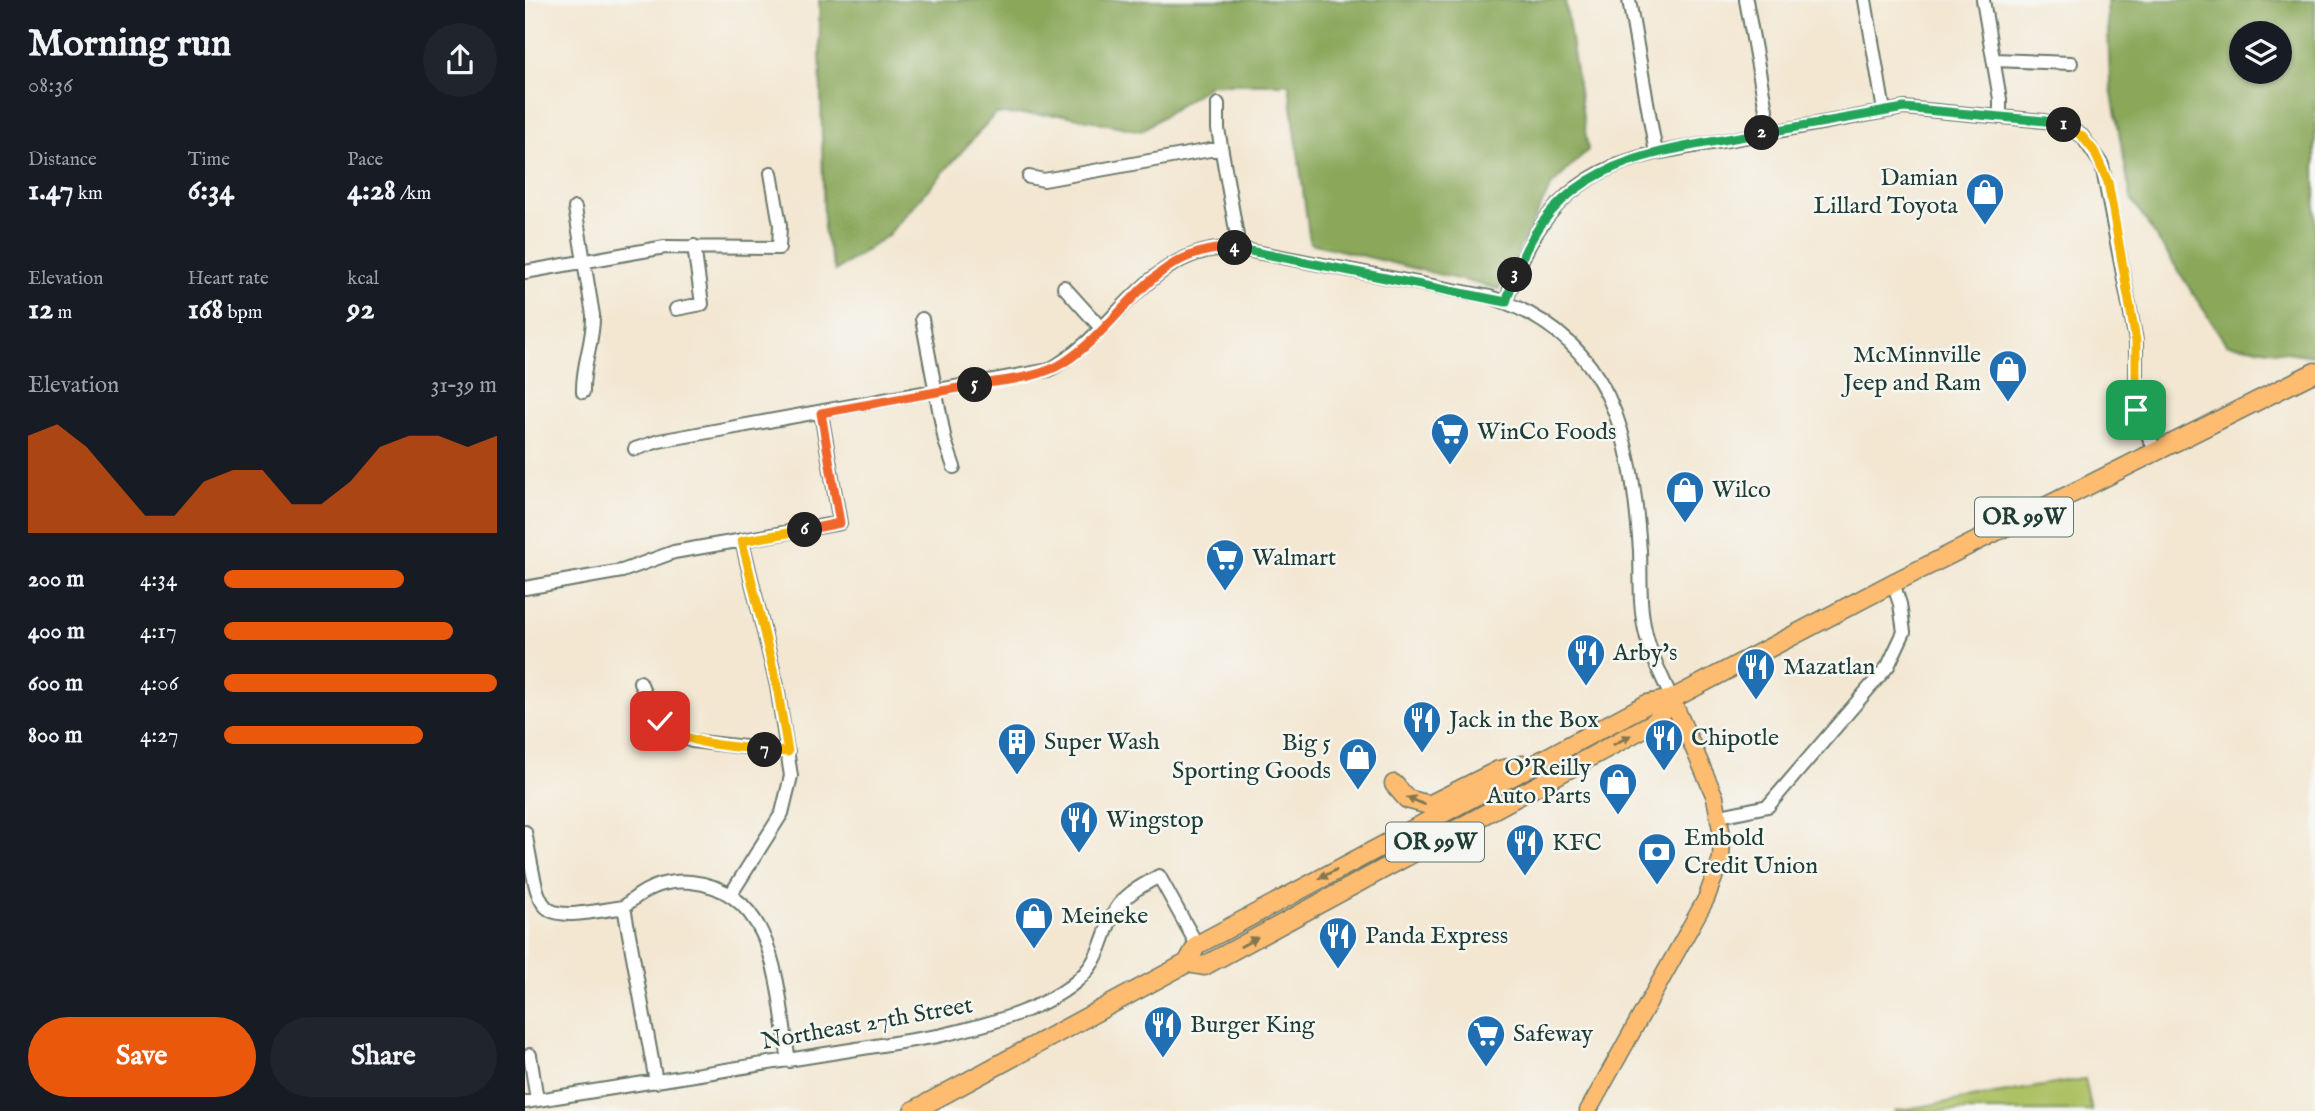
<!DOCTYPE html>
<meta charset="utf-8">
<style>
:root{--surface:#171b24;--page:#20242c;--text:#f1f3f6;--muted:#9ea1a6;--accent:#ea580c}
body{margin:0;font-family:"IM FELL English",serif;background:var(--page);color:var(--text);height:100vh;display:flex;flex-direction:column;font-size:26px;white-space:nowrap}
*{box-sizing:border-box;margin:0}
p{font-size:23px;color:var(--muted)}
.icon{flex:none;width:38px;height:38px;fill:none;stroke:currentColor;stroke-width:2;stroke-linecap:round;stroke-linejoin:round}
.map{position:relative;flex:1;overflow:hidden}
.drawer{display:flex;flex-direction:column;background:var(--surface);width:525px}
.drawer>*{flex:none}
.tools{position:absolute;left:1704px;top:21px;display:grid;gap:14px}
.tools a{display:grid;place-items:center;width:63px;height:63px;border-radius:50%;background:var(--surface);box-shadow:0 2px 5px #0004;font-size:35px}
.pin{position:absolute;display:grid;place-items:center;width:60px;height:60px;color:#fff;margin:-30px;border-radius:14px;box-shadow:0 4px 10px #0006}
.km{position:absolute;width:35px;height:35px;margin:-18px;border-radius:50%;background:#222;color:#fff;font-size:19px;line-height:35px;text-align:center}
.round{display:grid;place-items:center;flex:none;width:74px;height:74px;border-radius:37px;background:var(--page)}
.headline{display:flex;align-items:center;justify-content:space-between;height:119px;padding:0 28px}
h1{font-size:38px;font-weight:700;line-height:52px}
.stats{display:grid;grid-template-columns:repeat(3,1fr);gap:10px;height:119px;padding:7px 28px}
.stats div{display:grid;align-content:center}
.stats b{font-size:30px;font-weight:700}
.stats small{font-size:19px;font-weight:400}
.stats p{font-size:19px}
.chart{height:196px;padding:14px 28px}
.chart p{display:flex;justify-content:space-between}
.chart svg{width:100%;height:126px;margin-top:7px;fill:var(--accent);opacity:.7}
.action{display:flex;gap:14px;margin-top:auto;padding:14px 28px}
.action a{flex:1;height:80px;border-radius:42px;background:var(--accent);color:#fff;font-size:28px;font-weight:700;line-height:80px;text-align:center}
.action a+a{background:var(--page);color:var(--text)}
ul{padding:0 28px;list-style:none;font-size:23px}
li{display:grid;grid-template-columns:112px 84px 1fr;align-items:center;height:52px}
li i{height:18px;border-radius:9px;background:var(--accent)}
main{display:flex;flex:1;min-height:0}
.map>svg:first-child{display:block}
.green{fill:#adc165;stroke:#667f4c;stroke-width:2}
.forest{fill:#8aa75a;stroke:#547247;stroke-width:2;fill-rule:evenodd}
.lines{fill:none;stroke-linecap:round;stroke-linejoin:round}
.minor-casing{stroke:#69786b;stroke-width:16}
.major-casing{stroke:#69786b;stroke-width:19}
.highway-casing{stroke:#69786b;stroke-width:21}
.minor{stroke:#fff;stroke-width:12}
.major{stroke:#febc70;stroke-width:16}
.highway{stroke:#febc70;stroke-width:18}
.oneway{fill:#83764f}
.split-1-casing{stroke:#fff;stroke-width:14}
.split-2-casing{stroke:#fff;stroke-width:14}
.split-3-casing{stroke:#fff;stroke-width:14}
.split-4-casing{stroke:#fff;stroke-width:14}
.split-5-casing{stroke:#fff;stroke-width:14}
.split-6-casing{stroke:#fff;stroke-width:14}
.split-7-casing{stroke:#fff;stroke-width:14}
.split-8-casing{stroke:#fff;stroke-width:14}
.split-1{stroke:#f5b400;stroke-width:9}
.split-2{stroke:#22a559;stroke-width:9}
.split-3{stroke:#22a559;stroke-width:9}
.split-4{stroke:#22a559;stroke-width:9}
.split-5{stroke:#f0652b;stroke-width:9}
.split-6{stroke:#f0652b;stroke-width:9}
.split-7{stroke:#f5b400;stroke-width:9}
.split-8{stroke:#f5b400;stroke-width:9}
.labels{text-anchor:middle;dominant-baseline:central;stroke-width:5;stroke-linejoin:round;paint-order:stroke}
.shield{fill:#f6f6f2;stroke:#60746d;stroke-width:2}
.shield-label{font-size:23px;font-weight:bold;fill:#1f3d34}
.poi-label{font-size:24px;fill:#1f3d34;stroke:#f6f6f2;text-anchor:start}
.street-label{font-size:24px;fill:#1f3d34;stroke:#f6f6f2}
</style>
<main>
<section class="drawer">
<div class="headline"><div><h1>Morning run</h1><p>08:36</p></div><a class="round"><svg class="icon" aria-label="share" viewBox="0 0 24 24"><path d="M12 15V3M7 8l5-5 5 5M5 13v7h14v-7"/></svg></a></div>
<div class="stats">
<div><p>Distance</p><b>1.47<small> km</small></b></div>
<div><p>Time</p><b>6:34</b></div>
<div><p>Pace</p><b>4:28<small> /km</small></b></div>
</div>
<div class="stats">
<div><p>Elevation</p><b>12<small> m</small></b></div>
<div><p>Heart rate</p><b>168<small> bpm</small></b></div>
<div><p>kcal</p><b>92</b></div>
</div>
<div class="chart"><p><span>Elevation</span>31–39 m</p>
<svg viewBox="0 0 160 44" preserveAspectRatio="none"><path d="M0 44V10L10 6L20 14L30 26L40 38L50 38L60 26L70 22L80 22L90 34L100 34L110 26L120 14L130 10L140 10L150 14L160 10V44z"/></svg>
</div>
<ul>
<li><b>200 m</b>4:34<i style="width:66%"></i></li>
<li><b>400 m</b>4:17<i style="width:84%"></i></li>
<li><b>600 m</b>4:06<i style="width:100%"></i></li>
<li><b>800 m</b>4:27<i style="width:73%"></i></li>
</ul>
<div class="action"><a>Save</a><a>Share</a></div>
</section>
<div class="map">
<svg width="1790" height="1111" viewBox="0 0 1790 1111">
<rect width="100%" height="100%" fill="#f6f6f2"/>
<filter id="ink" filterUnits="userSpaceOnUse"><feTurbulence type="fractalNoise" baseFrequency=".0143" numOctaves="2"/><feDisplacementMap in="SourceGraphic" scale="14" xChannelSelector="R" yChannelSelector="G"/><feConvolveMatrix kernelMatrix="1 2 1 2 8 2 1 2 1" color-interpolation-filters="sRGB"/></filter>
<filter id="wash" filterUnits="userSpaceOnUse"><feTurbulence type="fractalNoise" baseFrequency=".00686" numOctaves="4" result="noise"/><feDisplacementMap in="SourceGraphic" scale="28" xChannelSelector="R" yChannelSelector="G"/><feGaussianBlur stdDeviation="1.57" result="paint"/><feColorMatrix in="noise" values="0 0 0 0 0 0 0 0 0 0 0 0 0 0 0 0 0 1.4 0 .05"/><feComposite in="paint" operator="in"/></filter>
<g filter="url(#wash)">
<rect width="100%" height="100%" fill="#f3e7d2"/>
<!-- green -->
<path class="green" d="M 1560,1079 L 1567,1111 L 1369,1111 Z"/>
<!-- forest -->
<path class="forest" d="M 294,0 L 1040,0 L 1063,150 L 1026,186 L 974,289 L 785,243 L 764,84 L 686,84 L 616,131 L 539,115 L 470,114 L 362,236 L 310,271 L 299,231 Z
M 1582,0 L 1790,0 L 1790,356 L 1701,344 L 1606,198 L 1585,83 ZM 1755,33 L 1755,72 L 1717,72 L 1717,33 Z"/>
</g>
<g filter="url(#ink)">
<g class="lines">
<!-- minor casing -->
<g class="minor-casing">
<path id="minor" d="M 1104,0 L 1131,153
M 1221,0 L 1245,132
M 1340,0 L 1359,111
M 1458,0 L 1475,99 L 1475,116
M 1469,60 L 1546,63
M 693,104 L 693,129 L 712,236 L 710,248
M 504,177 L 519,180 L 696,148
M 50,208 L 68,315 C 69,341 57,365 58,392
M 0,272 L 140,247 L 254,248 L 255,225 L 246,173
M 539,287 L 576,328
M 981,302 C 1006,221 1045,172 1131,153 L 1379,108 L 1519,121 L 1541,126 L 1557,136 L 1577,165 L 1611,341 L 1611,410 L 1631,452
M 151,309 L 177,304 L 169,246
M 397,319 L 420,441 L 429,467
M 110,449 L 134,441 L 524,370 C 592,333 623,246 710,248 L 965,297 C 1087,336 1107,437 1115,551 C 1116,578 1114,604 1120,630 C 1125,654 1137,677 1147,699
M 0,588 L 97,571 L 149,552 L 315,523 L 296,413
M 115,682 C 126,710 137,730 167,741 L 263,752
M 1195,816 L 1243,806 L 1363,666 L 1379,632 L 1375,604 L 1368,583
M 0,832 C 17,919 8,922 99,907
M 206,894 L 257,813 L 266,776 L 252,686 L 217,541
M 99,907 C 118,889 140,879 166,882 C 254,891 252,993 264,1061
M 99,907 L 131,1082
M 5,1055 L 12,1100
M 0,1102 L 413,1036 C 458,1026 535,1007 564,968 C 579,949 580,923 594,905 C 605,891 620,884 634,876 L 672,945"/>
</g>
<!-- major casing -->
<g class="major-casing">
<path id="major" d="M 1063,1111 L 1181,899 L 1196,859 L 1197,835 L 1190,797 L 1147,699"/>
</g>
<!-- highway casing -->
<g class="highway-casing">
<path id="highway" d="M 869,784 L 882,799 L 904,805 L 974,770 L 998,765
M 662,963 L 679,966 L 1130,722 L 1147,699
M 388,1111 L 662,963 L 672,945 L 1122,704 L 1147,699 L 1368,583 L 1790,372"/>
</g>
<!-- minor -->
<use href="#minor" class="minor"/>
<!-- major -->
<use href="#major" class="major"/>
<!-- highway -->
<use href="#highway" class="highway"/>
</g>
<!-- one-way arrows -->
<defs><path id="oneway-solid" d="M-6-.8H1V-3.2L6.5 0L1 3.2V.8H-6Z" transform="scale(1.75)"/></defs>
<g class="oneway">
<use href="#oneway-solid" transform="translate(1097 740) rotate(-29)"/>
<use href="#oneway-solid" transform="translate(891 801) rotate(-158)"/>
<use href="#oneway-solid" transform="translate(803 874) rotate(152)"/>
<use href="#oneway-solid" transform="translate(724 942) rotate(-28)"/>
</g>
</g>
<g class="lines" filter="url(#ink)">
<!-- split-1 casing -->
<g class="split-1-casing">
<path id="split-1" d="M 1539,125 L 1557,136 L 1569,151 L 1583,182 L 1611,341 L 1611,410"/>
</g>
<!-- split-2 casing -->
<g class="split-2-casing">
<path id="split-2" d="M 1237,133 L 1379,108 L 1520,121 L 1539,125"/>
</g>
<!-- split-3 casing -->
<g class="split-3-casing">
<path id="split-3" d="M 990,275 C 1033,157 1129,153 1237,133"/>
</g>
<!-- split-4 casing -->
<g class="split-4-casing">
<path id="split-4" d="M 710,248 L 981,302 L 990,275"/>
</g>
<!-- split-5 casing -->
<g class="split-5-casing">
<path id="split-5" d="M 450,385 C 479,380 512,379 538,363 C 600,324 625,246 710,248"/>
</g>
<!-- split-6 casing -->
<g class="split-6-casing">
<path id="split-6" d="M 280,530 L 315,523 L 296,413 L 450,385"/>
</g>
<!-- split-7 casing -->
<g class="split-7-casing">
<path id="split-7" d="M 240,750 L 263,752 L 252,686 L 217,541 L 280,530"/>
</g>
<!-- split-8 casing -->
<g class="split-8-casing">
<path id="split-8" d="M 135,721 C 164,747 202,745 240,750"/>
</g>
<!-- split-1 -->
<use href="#split-1" class="split-1"/>
<!-- split-2 -->
<use href="#split-2" class="split-2"/>
<!-- split-3 -->
<use href="#split-3" class="split-3"/>
<!-- split-4 -->
<use href="#split-4" class="split-4"/>
<!-- split-5 -->
<use href="#split-5" class="split-5"/>
<!-- split-6 -->
<use href="#split-6" class="split-6"/>
<!-- split-7 -->
<use href="#split-7" class="split-7"/>
<!-- split-8 -->
<use href="#split-8" class="split-8"/>
</g>
<!-- icons -->
<defs>
<g id="shop-pin" transform="scale(2.0125)"><path d="M0 17L-7.5 6A9.5 9.5 0 1 1 7.5 6Z" fill="#1f6fb2" stroke="#f6f6f2"/><path d="M-5-2.5h2.3a2.7 3.5 0 0 1 5.4 0H5L5.5 6h-11ZM-1.5-2.5h3a1.5 2.3 0 0 0-3 0Z" fill="#fff"/></g>
<g id="supermarket-pin" transform="scale(2.0125)"><path d="M0 17L-7.5 6A9.5 9.5 0 1 1 7.5 6Z" fill="#1f6fb2" stroke="#f6f6f2"/><path d="M-6-5.5h2.5l.6 2H6L4.5 2H-2.5L-4.4-4H-6ZM-1.5 3.2a1.3 1.3 0 1 0 .1 0ZM3 3.2a1.3 1.3 0 1 0 .1 0Z" fill="#fff"/></g>
<g id="restaurant-pin" transform="scale(2.0125)"><path d="M0 17L-7.5 6A9.5 9.5 0 1 1 7.5 6Z" fill="#1f6fb2" stroke="#f6f6f2"/><path d="M-5-6h1v4h1v-4h1v4h1v-4h1v5L-1.5 .5V6h-2V.5L-5-1ZM5-6V6H3V1.5H1.5Q1.5-4 5-6Z" fill="#fff"/></g>
<g id="building-pin" transform="scale(2.0125)"><path d="M0 17L-7.5 6A9.5 9.5 0 1 1 7.5 6Z" fill="#1f6fb2" stroke="#f6f6f2"/><path d="M-4-6H4V6H1V3H-1V6H-4ZM-2.5-4.3h1.7v1.8h-1.7ZM.8-4.3h1.7v1.8H.8ZM-2.5-1h1.7V.8h-1.7ZM.8-1h1.7V.8H.8Z" fill="#fff"/></g>
<g id="bank-pin" transform="scale(2.0125)"><path d="M0 17L-7.5 6A9.5 9.5 0 1 1 7.5 6Z" fill="#1f6fb2" stroke="#f6f6f2"/><path d="M-6-4H6V4H-6ZM0-2.3a2.3 2.3 0 1 0 0 4.6a2.3 2.3 0 1 0 0-4.6Z" fill="#fff"/></g>
</defs>
<g fill-rule="evenodd">
<use href="#shop-pin" x="1460" y="192"/>
<use href="#shop-pin" x="1483" y="369"/>
<use href="#supermarket-pin" x="925" y="432"/>
<use href="#shop-pin" x="1160" y="490"/>
<use href="#supermarket-pin" x="700" y="558"/>
<use href="#restaurant-pin" x="1061" y="653"/>
<use href="#restaurant-pin" x="1231" y="667"/>
<use href="#restaurant-pin" x="897" y="720"/>
<use href="#restaurant-pin" x="1139" y="738"/>
<use href="#building-pin" x="492" y="742"/>
<use href="#shop-pin" x="833" y="757"/>
<use href="#shop-pin" x="1093" y="782"/>
<use href="#restaurant-pin" x="554" y="820"/>
<use href="#restaurant-pin" x="1000" y="843"/>
<use href="#bank-pin" x="1132" y="852"/>
<use href="#shop-pin" x="509" y="916"/>
<use href="#restaurant-pin" x="813" y="936"/>
<use href="#restaurant-pin" x="638" y="1025"/>
<use href="#supermarket-pin" x="961" y="1034"/>
</g>
<g class="labels">
<!-- shield labels -->
<g class="shield">
<rect x="1450" y="497.5" width="98" height="39" rx="5"/>
<rect x="861" y="822.5" width="98" height="39" rx="5"/>
</g>
<g class="shield-label">
<text x="1499" y="517">OR 99W</text>
<text x="910" y="842">OR 99W</text>
</g>
<!-- poi labels -->
<g class="poi-label">
<text x="1433" y="178" text-anchor="end">Damian<tspan x="1433" dy="28">Lillard Toyota</tspan></text>
<text x="1456" y="355" text-anchor="end">McMinnville<tspan x="1456" dy="28">Jeep and Ram</tspan></text>
<text x="952" y="432">WinCo Foods</text>
<text x="1187" y="490">Wilco</text>
<text x="727" y="558">Walmart</text>
<text x="1088" y="653">Arby's</text>
<text x="1258" y="667">Mazatlan</text>
<text x="924" y="720">Jack in the Box</text>
<text x="1166" y="738">Chipotle</text>
<text x="519" y="742">Super Wash</text>
<text x="806" y="743" text-anchor="end">Big 5<tspan x="806" dy="28">Sporting Goods</tspan></text>
<text x="1066" y="768" text-anchor="end">O'Reilly<tspan x="1066" dy="28">Auto Parts</tspan></text>
<text x="581" y="820">Wingstop</text>
<text x="1159" y="838">Embold<tspan x="1159" dy="28">Credit Union</tspan></text>
<text x="1027" y="843">KFC</text>
<text x="536" y="916">Meineke</text>
<text x="840" y="936">Panda Express</text>
<text x="665" y="1025">Burger King</text>
<text x="988" y="1034">Safeway</text>
</g>
<!-- street labels -->
<g class="street-label">
<text transform="translate(342 1024) rotate(-10)">Northeast 27th Street</text>
</g>
</g>
</svg>
<div class="tools">
<a><svg class="icon" aria-label="layers" viewBox="0 0 24 24"><path d="M12 4l9 5-9 5-9-5zM3 14l9 5 9-5"/></svg></a>
</div>
<div class="pin" style="left:1611px;top:410px;background:#1e9e55"><svg class="icon" aria-label="arrive" viewBox="0 0 24 24"><path d="M6 21V4h12l-3 4 3 4H6"/></svg></div>
<div class="pin" style="left:135px;top:721px;background:#d93025"><svg class="icon" aria-label="check" viewBox="0 0 24 24"><path d="M5 12l5 5 9-10"/></svg></div>
<b class="km" style="left:1539px;top:125px">1</b>
<b class="km" style="left:1237px;top:133px">2</b>
<b class="km" style="left:990px;top:275px">3</b>
<b class="km" style="left:710px;top:248px">4</b>
<b class="km" style="left:450px;top:385px">5</b>
<b class="km" style="left:280px;top:530px">6</b>
<b class="km" style="left:240px;top:750px">7</b>
</div>
</main>
